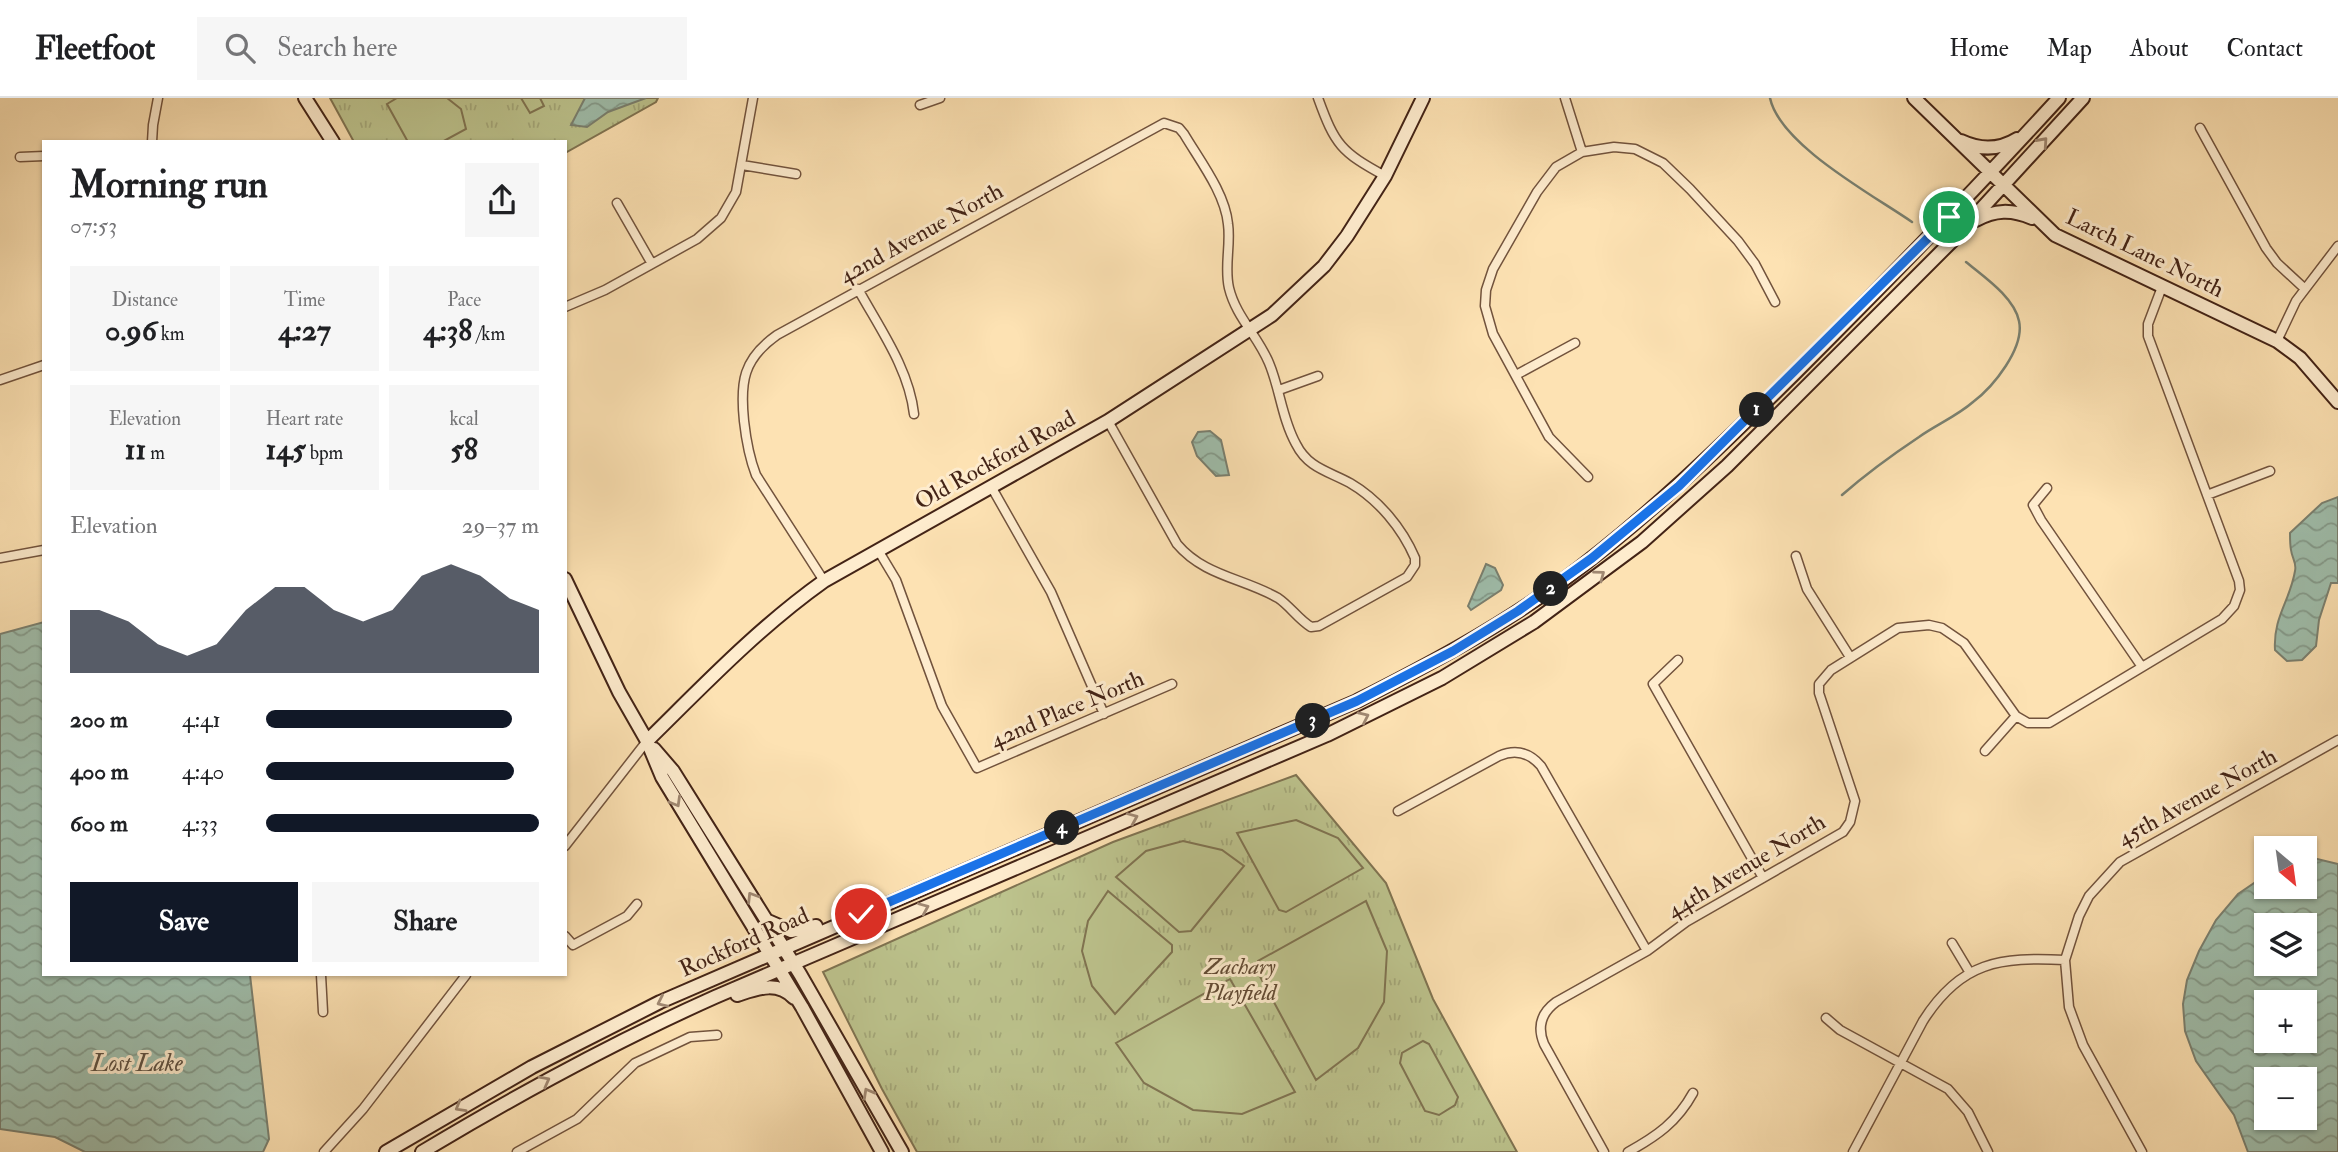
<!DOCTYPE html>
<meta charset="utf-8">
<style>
:root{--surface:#fff;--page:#f6f6f6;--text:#202124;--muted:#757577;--line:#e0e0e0;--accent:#111827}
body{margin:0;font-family:"IM FELL Double Pica",serif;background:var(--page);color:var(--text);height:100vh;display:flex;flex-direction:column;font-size:26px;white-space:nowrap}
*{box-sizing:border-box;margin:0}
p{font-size:23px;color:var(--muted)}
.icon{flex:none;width:38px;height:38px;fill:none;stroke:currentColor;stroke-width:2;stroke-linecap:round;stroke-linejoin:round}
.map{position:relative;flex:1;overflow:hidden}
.details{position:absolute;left:42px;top:42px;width:525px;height:836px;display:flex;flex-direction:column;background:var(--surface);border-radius:0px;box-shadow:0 2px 5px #0004}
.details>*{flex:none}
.needle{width:46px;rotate:151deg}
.tools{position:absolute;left:2254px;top:738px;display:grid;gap:14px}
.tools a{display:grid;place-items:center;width:63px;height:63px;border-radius:0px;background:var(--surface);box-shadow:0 2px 5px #0004;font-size:35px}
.pin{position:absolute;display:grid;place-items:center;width:60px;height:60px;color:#fff;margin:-30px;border:4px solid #fff;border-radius:50%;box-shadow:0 2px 7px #0007}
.km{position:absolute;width:35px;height:35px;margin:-18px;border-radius:50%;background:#222;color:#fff;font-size:19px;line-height:35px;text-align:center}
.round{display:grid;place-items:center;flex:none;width:74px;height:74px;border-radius:0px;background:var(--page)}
.head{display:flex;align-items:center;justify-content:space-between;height:119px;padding:0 28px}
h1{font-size:38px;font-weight:700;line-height:52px}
.figures{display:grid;grid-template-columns:repeat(3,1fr);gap:10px;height:119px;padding:7px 28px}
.figures div{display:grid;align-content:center;border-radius:0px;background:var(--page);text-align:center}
.figures b{font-size:30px;font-weight:700}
.figures small{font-size:19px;font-weight:400}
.figures p{font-size:19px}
.chart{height:196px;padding:14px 28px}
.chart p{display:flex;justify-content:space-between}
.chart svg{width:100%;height:126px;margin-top:7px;fill:var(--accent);opacity:.7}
.primary-button{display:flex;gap:14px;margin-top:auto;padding:14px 28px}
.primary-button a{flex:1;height:80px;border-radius:0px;background:var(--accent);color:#fff;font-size:28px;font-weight:700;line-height:80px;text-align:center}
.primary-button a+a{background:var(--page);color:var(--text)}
ul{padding:0 28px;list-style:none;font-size:23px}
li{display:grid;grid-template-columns:112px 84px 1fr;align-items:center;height:52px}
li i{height:18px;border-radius:9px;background:var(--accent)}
header{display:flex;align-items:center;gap:42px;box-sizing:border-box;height:98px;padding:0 35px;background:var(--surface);border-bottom:2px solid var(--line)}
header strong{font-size:33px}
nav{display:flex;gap:38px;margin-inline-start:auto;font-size:24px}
.search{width:490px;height:63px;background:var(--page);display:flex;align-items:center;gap:18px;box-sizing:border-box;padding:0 24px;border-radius:0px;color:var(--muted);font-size:26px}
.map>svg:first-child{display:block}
.grass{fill:url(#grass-tufts);stroke:#807452;stroke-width:2}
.pitch{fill:#bdc48e;stroke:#807452;stroke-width:2}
.water{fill:url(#water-waves);stroke:#7a8070;stroke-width:2;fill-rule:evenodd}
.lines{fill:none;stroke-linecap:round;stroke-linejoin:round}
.stream{stroke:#7a8070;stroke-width:2.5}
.street-casing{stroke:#72533d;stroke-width:11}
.secondary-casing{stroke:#432316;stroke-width:16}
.street{stroke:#feecce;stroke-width:8}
.secondary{stroke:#feecce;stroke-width:12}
.oneway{stroke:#a08872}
.route-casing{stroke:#fff;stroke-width:14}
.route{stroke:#1a73e8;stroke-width:9}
.labels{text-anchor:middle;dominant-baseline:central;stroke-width:6;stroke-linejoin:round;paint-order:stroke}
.street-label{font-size:23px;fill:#432316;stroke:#feecce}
.park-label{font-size:23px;font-style:italic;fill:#624b34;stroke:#feecce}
.water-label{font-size:24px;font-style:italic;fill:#5f5243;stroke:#feecce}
</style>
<header>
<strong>Fleetfoot</strong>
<div class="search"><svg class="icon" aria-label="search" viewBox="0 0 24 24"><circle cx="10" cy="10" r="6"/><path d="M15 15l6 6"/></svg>Search here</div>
<nav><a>Home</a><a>Map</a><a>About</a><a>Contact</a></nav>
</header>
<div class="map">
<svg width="2338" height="1054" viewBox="0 0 2338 1054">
<defs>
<pattern id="grass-tufts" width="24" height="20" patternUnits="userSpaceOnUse" patternTransform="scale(1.75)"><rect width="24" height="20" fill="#bdc48e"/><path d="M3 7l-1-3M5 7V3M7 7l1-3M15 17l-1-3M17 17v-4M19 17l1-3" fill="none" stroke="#a4a87a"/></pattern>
<pattern id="water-waves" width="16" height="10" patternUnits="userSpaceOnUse" patternTransform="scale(1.75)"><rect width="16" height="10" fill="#9fbeac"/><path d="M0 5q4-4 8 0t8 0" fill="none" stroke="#839a8b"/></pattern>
</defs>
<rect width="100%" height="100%" fill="#fde2b3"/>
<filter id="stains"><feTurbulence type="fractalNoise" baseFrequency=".00286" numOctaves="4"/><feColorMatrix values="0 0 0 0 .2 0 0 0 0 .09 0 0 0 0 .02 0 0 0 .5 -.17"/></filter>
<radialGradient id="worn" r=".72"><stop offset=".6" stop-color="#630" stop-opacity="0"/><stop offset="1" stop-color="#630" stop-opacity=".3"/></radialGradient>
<!-- grass -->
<path class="grass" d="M 330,0 L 658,0 L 656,4 L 565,55 L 565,44 L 354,44 Z
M 1296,677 L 1386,785 L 1433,901 L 1517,1054 L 917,1054 L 882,991 L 823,874 L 1113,744 Z"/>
<!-- pitch -->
<path class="pitch" d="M 397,0 L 447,0 L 461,11 L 466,31 L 442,44 L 408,44 L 387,6 Z
M 521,0 L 540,0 L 544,8 L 530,15 Z
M 1296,722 L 1338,740 L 1363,770 L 1286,814 L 1279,812 L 1237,735 Z
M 1183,743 L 1222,752 L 1244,768 L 1191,833 L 1179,834 L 1116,779 L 1146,753 Z
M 1108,793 L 1172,847 L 1172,854 L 1115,916 L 1092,888 L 1082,853 L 1088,823 Z
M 1366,803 L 1387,853 L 1384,904 L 1358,950 L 1316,982 L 1256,871 L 1258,863 Z
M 1230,881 L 1295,994 L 1242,1016 L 1193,1012 L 1144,985 L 1116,945 Z
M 1423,943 L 1429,946 L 1458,999 L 1455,1007 L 1439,1017 L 1425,1013 L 1400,965 L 1402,955 Z"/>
<!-- water -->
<path class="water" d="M 585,0 L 646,0 L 608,14 L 587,29 L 571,27 Z
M 1210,333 L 1221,342 L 1229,377 L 1216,378 L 1197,358 L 1192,344 L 1198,334 Z
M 2338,399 L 2338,485 L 2331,485 L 2319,522 L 2316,548 L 2302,562 L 2287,563 L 2275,552 C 2273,519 2290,503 2295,473 C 2297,465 2292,460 2291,452 C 2290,447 2290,441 2290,435 L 2322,405 Z
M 1486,466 L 1495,470 L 1503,487 L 1501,492 L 1471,512 L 1468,508 Z
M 44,524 L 44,877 L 250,877 L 269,1041 L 263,1054 L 85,1054 L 55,1039 L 0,1031 L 0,536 Z
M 2313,760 L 2338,766 L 2338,1054 L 2248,1054 L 2234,1017 L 2196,963 L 2185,933 L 2183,906 L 2187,882 L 2199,853 L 2216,822 L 2238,796 L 2266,777 L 2266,789 L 2305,789 L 2305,762 ZM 2266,828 L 2305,828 L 2305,866 L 2266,866 ZM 2266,905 L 2305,905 L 2305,943 L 2266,943 ZM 2266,982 L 2305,982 L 2305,1020 L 2266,1020 Z"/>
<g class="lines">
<!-- stream -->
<path class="stream" d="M 1770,0 C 1780,47 1873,97 1912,124
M 1842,397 C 1866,376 1892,357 1919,339 C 1936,327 1957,318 1973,304 C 1993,289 2025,250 2019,223 C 2014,199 1984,179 1966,164"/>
<!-- street casing -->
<g class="street-casing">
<path id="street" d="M 1318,0 C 1335,47 1341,54 1385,78
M 1565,0 L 1582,54
M 920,7 L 940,0
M 2200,30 L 2266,150 L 2277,165 L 2304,190
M 152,44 L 153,27 L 158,0
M 20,59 L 44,58
M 742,67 L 796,76
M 617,105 L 652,166
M 858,191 C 880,231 909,271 914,316
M 565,209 L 605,192 L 697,141 L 721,120 L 736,94 L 753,0
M 2277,243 L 2296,203 L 2338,148
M 1516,277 L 1575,245
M 0,282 L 44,267
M 1279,292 L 1318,278
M 1588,379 L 1549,339 L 1493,236 L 1485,208 L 1486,192 L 1493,171 L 1537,94 L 1556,69 L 1582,54 L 1614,49 L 1635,51 L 1663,65 L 1690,91 L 1738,143 L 1755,166 L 1775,204
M 992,390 L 1051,494 L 1104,616
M 2047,390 L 2033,407 L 2041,422 L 2142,569
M 2207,397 L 2270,373
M 878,452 L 896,482 L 942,608 L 977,670 L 1172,586
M 1796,458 L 1807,491 L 1850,559
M 0,460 L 44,452
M 824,483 L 756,377 C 749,359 746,341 744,323 C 740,284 743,261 777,237 L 1164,25 L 1179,30 L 1184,36 C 1200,63 1225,95 1228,126 C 1231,147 1224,169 1229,190 C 1236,219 1258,238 1269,265 C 1280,291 1282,321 1296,346 C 1308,370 1328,373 1350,385 C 1379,402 1402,430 1415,460 L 1415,467 L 1407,479 L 1319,528 L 1311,529 C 1298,521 1290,508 1278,500 C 1243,480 1204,478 1177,446 L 1108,323
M 1678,562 L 1653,586 L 1763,780
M 1985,653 L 2016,618
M 1398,713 L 1499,658 C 1515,651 1529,654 1541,668 L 1647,853
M 565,748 L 647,643
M 565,838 L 573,847 L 627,818 L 637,806
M 1952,845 L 1970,875
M 321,877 L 323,914
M 1826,920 L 1840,932 L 1948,991 L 1968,1014 L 1988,1054
M 324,1054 L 363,1011 L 466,877
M 517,1054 L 577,1021 L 635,965 L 690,939 L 717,937
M 1604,1054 L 1544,946 C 1537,929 1541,915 1556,904 L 1647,853 L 1686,824 L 1843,734 L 1850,724 L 1855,703 L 1819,595 L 1819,586 L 1831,572 L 1898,530 L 1929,527 L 1942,530 L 1964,545 L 2016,618 L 2028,625 L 2049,625 L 2222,521 L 2234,508 L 2240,492 L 2239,483 L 2148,238 L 2148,226 L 2162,189
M 1628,1054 C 1657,1038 1677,1024 1693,995
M 1853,1054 L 1923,923 C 1961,863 2000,859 2065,862
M 2142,1054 L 2083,947 L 2069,909 L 2065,862 L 2079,818 L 2089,798 L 2120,764 L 2338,642"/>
</g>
<!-- secondary casing -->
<g class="secondary-casing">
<path id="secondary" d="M 305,0 L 333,44
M 1914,0 L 2055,137 L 2277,243 L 2300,260 L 2338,304
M 1961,43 C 1980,52 1999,52 2017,41
M 1976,122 C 1995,112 2011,111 2032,120
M 565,481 L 619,594 L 647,643 L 662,679 L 802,909 L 882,1054
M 647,643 C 704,587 758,530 824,483 L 1108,323 L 1272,217 L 1324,168 L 1347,138 L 1385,78 L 1423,0
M 654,651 L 673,673 L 800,876 L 902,1054
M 768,823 L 791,833 L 816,828
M 737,897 C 756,891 777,882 794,900
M 386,1054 L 532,969 L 660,904 L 1357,603 C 1426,568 1494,532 1558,486 C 1644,423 1719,350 1795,275 C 1885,185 1973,94 2059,0
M 422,1054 C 517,997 614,944 715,899 L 1327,637 L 1442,580 L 1534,524 L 1642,444 L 1727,368 L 1952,143 L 2083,0"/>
</g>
<!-- street -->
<use href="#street" class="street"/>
<!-- secondary -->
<use href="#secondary" class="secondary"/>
</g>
<!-- one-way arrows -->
<defs><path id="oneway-chevron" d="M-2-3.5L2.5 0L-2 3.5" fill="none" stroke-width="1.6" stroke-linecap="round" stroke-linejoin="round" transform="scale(1.75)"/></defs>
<g class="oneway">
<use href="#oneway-chevron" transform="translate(2043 44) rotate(-48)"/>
<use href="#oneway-chevron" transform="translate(1600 477) rotate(-37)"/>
<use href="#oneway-chevron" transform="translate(1364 619) rotate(-25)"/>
<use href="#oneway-chevron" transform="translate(676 704) rotate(60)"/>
<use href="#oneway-chevron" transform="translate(1133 720) rotate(-23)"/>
<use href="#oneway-chevron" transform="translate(752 799) rotate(-122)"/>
<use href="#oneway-chevron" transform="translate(924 810) rotate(-23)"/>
<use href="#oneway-chevron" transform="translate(662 904) rotate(155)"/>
<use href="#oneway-chevron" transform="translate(545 983) rotate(-28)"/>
<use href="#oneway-chevron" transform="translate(868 995) rotate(-119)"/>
<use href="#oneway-chevron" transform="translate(460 1009) rotate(150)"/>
</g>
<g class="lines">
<!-- route casing -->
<g class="route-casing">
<path id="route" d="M 861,816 L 1357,603 L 1453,553 L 1518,513 L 1592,460 L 1679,388 L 1949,119"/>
</g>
<!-- route -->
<use href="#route" class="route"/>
</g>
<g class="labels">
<!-- street labels -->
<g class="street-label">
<text transform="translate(921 135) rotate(-29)">42nd Avenue North</text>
<text transform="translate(2145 155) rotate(26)">Larch Lane North</text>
<text transform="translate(995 362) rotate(-29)">Old Rockford Road</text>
<text transform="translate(1067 611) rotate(-23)">42nd Place North</text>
<text transform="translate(2197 699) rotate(-29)">45th Avenue North</text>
<text transform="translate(1746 768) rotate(-31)">44th Avenue North</text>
<text transform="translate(744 844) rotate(-24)">Rockford Road</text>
</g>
<!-- park labels -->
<g class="park-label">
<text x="1240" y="868">Zachary<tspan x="1240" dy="26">Playfield</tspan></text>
</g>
<!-- water labels -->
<g class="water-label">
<text x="137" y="965">Lost Lake</text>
</g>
</g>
<rect width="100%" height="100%" filter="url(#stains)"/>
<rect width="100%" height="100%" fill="url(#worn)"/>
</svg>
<div class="tools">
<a><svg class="needle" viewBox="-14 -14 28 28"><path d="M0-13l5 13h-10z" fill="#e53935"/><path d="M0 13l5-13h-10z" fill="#757577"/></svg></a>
<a><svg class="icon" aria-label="layers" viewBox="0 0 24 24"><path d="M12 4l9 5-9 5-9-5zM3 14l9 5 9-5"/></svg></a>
<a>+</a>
<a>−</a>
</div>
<div class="pin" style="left:1949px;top:119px;background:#1e9e55"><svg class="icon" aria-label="arrive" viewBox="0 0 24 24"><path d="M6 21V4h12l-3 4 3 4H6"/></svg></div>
<div class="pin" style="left:861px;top:816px;background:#d93025"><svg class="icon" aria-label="check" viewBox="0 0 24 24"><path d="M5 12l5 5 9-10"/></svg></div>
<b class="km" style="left:1757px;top:312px">1</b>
<b class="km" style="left:1551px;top:491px">2</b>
<b class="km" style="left:1313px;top:623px">3</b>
<b class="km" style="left:1062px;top:730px">4</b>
<section class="details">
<div class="head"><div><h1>Morning run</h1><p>07:53</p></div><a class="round"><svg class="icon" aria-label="share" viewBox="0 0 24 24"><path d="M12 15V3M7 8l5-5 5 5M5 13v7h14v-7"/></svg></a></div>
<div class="figures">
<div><p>Distance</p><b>0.96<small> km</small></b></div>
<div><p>Time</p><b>4:27</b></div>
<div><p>Pace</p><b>4:38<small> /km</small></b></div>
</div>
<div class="figures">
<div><p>Elevation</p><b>11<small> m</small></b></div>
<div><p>Heart rate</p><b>145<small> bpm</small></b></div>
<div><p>kcal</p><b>58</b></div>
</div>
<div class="chart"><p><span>Elevation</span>29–37 m</p>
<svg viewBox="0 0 160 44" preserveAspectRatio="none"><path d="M0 44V22L10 22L20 26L30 34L40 38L50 34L60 22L70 14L80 14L90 22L100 26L110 22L120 10L130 6L140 10L150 18L160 22V44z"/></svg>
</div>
<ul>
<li><b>200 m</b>4:41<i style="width:90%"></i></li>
<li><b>400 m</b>4:40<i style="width:91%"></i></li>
<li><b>600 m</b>4:33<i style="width:100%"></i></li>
</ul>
<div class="primary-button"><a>Save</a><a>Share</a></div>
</section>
</div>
